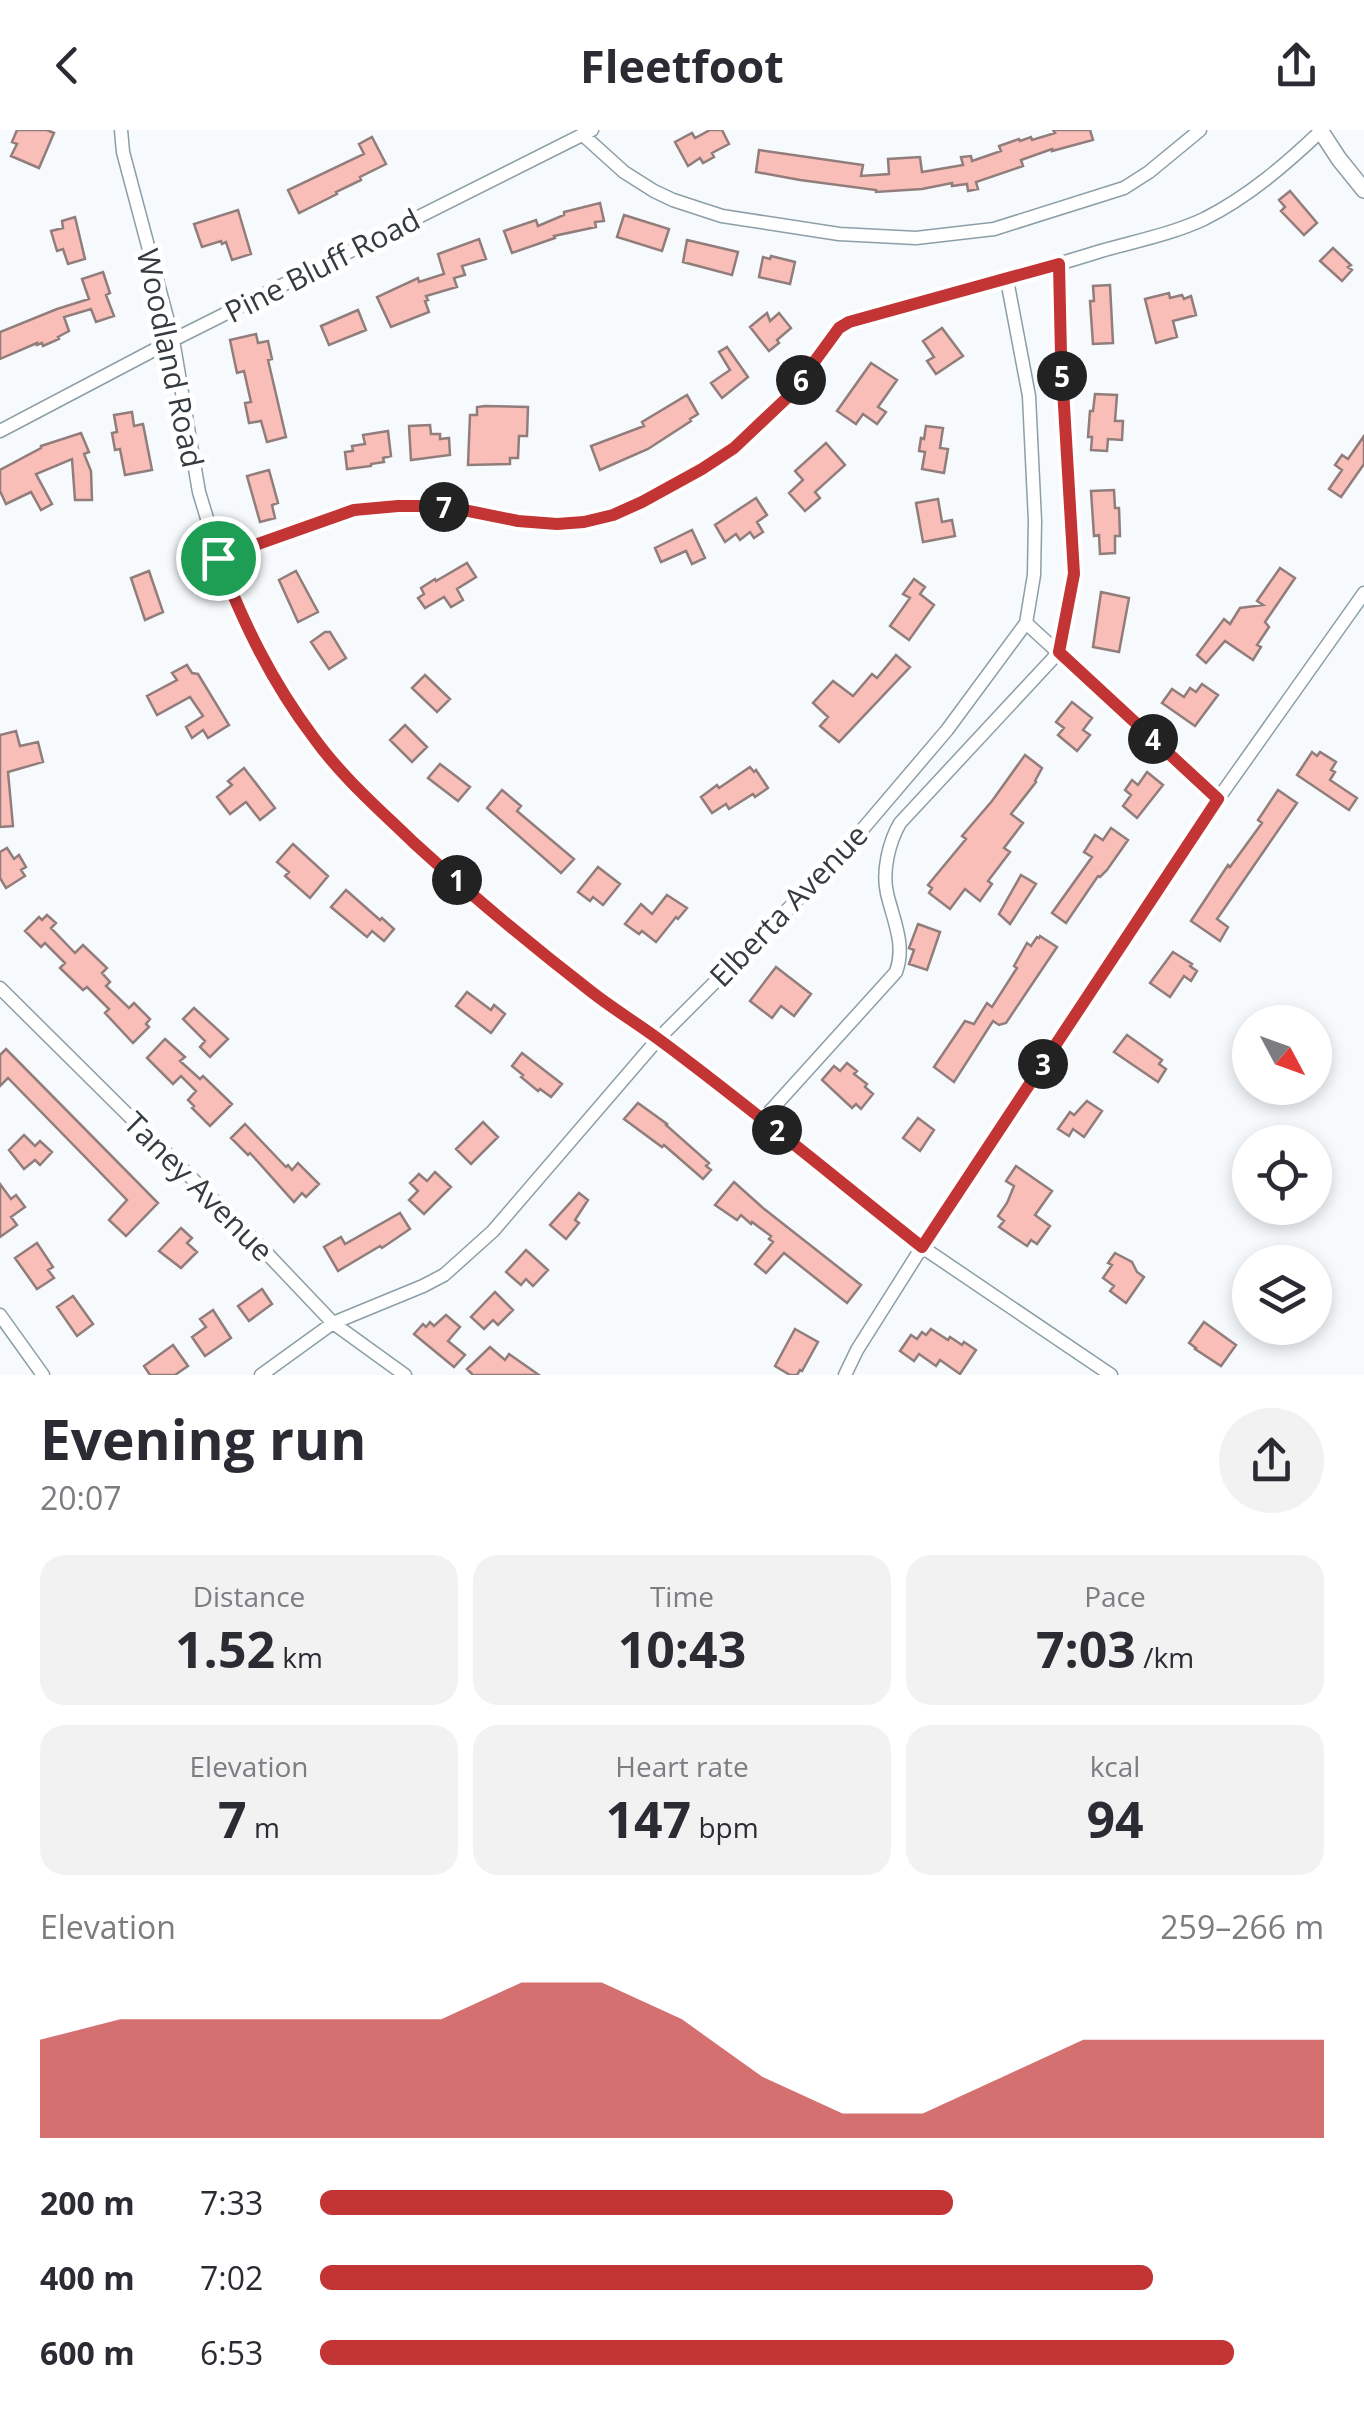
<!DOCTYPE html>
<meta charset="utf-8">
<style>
:root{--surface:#fff;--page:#f2f2f3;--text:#2b2b33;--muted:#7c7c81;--accent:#c33435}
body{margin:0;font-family:"Open Sans",sans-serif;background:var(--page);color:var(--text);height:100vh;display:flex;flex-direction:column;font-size:38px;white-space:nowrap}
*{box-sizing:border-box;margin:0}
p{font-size:32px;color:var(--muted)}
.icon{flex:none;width:55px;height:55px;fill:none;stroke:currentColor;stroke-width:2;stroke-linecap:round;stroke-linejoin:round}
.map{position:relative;height:1245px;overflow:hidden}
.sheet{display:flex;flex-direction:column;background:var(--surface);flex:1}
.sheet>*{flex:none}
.needle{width:65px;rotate:131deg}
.fabs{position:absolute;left:1232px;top:875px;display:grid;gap:20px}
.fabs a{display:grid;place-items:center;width:100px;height:100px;border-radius:50%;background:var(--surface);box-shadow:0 5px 15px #0003;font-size:50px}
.pin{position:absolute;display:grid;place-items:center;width:85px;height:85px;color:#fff;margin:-42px;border:5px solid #fff;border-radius:50%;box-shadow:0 2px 10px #0007}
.km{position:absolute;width:50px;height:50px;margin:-25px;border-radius:50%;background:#222;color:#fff;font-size:28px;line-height:50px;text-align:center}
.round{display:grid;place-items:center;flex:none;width:105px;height:105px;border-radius:52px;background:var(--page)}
.head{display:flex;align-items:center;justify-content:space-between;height:170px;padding:0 40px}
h1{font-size:55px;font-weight:700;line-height:75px}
.figures{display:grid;grid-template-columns:repeat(3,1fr);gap:15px;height:170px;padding:10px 40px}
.figures div{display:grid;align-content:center;border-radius:25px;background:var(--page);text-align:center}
.figures b{font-size:50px;font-weight:700}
.figures small{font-size:28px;font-weight:400}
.figures p{font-size:28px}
.chart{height:280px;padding:20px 40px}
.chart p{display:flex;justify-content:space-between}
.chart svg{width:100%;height:180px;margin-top:10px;fill:var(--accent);opacity:.7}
ul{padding:0 40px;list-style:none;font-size:32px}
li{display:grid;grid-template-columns:160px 120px 1fr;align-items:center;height:75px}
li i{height:25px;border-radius:12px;background:var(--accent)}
header{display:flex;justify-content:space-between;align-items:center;height:130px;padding:0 40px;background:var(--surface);font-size:45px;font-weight:700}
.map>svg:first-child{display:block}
.building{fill:#f9beb8;stroke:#917d7b;stroke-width:2.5}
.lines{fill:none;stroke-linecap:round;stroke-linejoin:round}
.minor-casing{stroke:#8c9ea7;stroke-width:15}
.tertiary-casing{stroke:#8c9ea7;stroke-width:18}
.minor{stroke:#fff;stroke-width:12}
.tertiary{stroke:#fff;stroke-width:15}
.route-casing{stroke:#fff;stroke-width:20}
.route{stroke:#c33435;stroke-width:12}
.labels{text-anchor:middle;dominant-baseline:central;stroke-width:10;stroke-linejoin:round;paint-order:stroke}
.street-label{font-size:30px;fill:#343c40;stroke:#fff}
</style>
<header><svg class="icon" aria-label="back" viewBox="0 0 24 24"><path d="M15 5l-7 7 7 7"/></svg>Fleetfoot<svg class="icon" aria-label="share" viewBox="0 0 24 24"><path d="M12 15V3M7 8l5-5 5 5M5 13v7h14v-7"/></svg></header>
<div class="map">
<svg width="1364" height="1245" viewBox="0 0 1364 1245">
<rect width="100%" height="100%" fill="#f6fafc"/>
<!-- building -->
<path class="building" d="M 17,0 L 47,0 L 54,3 L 39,38 L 11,26 L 17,14 L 12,12 Z
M 710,0 L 722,0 L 729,14 L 712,23 L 714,27 L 703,33 L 700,28 L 688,36 L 675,12 L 692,3 L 695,8 Z
M 1053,0 L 1090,0 L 1093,10 L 1052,21 L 1052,19 L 1021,30 L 1023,36 L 976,52 L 978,59 L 968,61 L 967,54 L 952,56 L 952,53 L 922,59 L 876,62 L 876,60 L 800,50 L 756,42 L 759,20 L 863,35 L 861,46 L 889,44 L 888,29 L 920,27 L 922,42 L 963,35 L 961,27 L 971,26 L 972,31 L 1001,21 L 999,16 L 1019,9 L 1020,11 L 1031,7 L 1032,10 L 1055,3 Z
M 372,7 L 386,34 L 360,47 L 361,50 L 336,62 L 337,64 L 299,83 L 288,60 L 364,24 L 359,14 Z
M 1290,61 L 1317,93 L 1304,105 L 1281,81 L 1285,77 L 1279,70 Z
M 600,73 L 604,91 L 595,92 L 596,97 L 554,106 L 555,108 L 512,123 L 504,101 L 536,90 L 538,96 L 564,85 L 564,82 Z
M 238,80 L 251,124 L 232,130 L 226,112 L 222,114 L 221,111 L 202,117 L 194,94 Z
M 624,85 L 669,99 L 662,121 L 617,107 Z
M 75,87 L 85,129 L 68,134 L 63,119 L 57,121 L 51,101 L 63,98 L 62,91 Z
M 479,109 L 486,129 L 462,136 L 465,145 L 454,148 L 457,157 L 426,166 L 428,170 L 425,171 L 429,182 L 391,197 L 377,167 L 418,148 L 419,152 L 444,144 L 438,124 Z
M 687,110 L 738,122 L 732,145 L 683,132 Z
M 1333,118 L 1351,135 L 1348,137 L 1352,140 L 1342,151 L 1320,131 Z
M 771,126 L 795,132 L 790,154 L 759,147 L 763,127 L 770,129 Z
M 103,142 L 110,163 L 106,165 L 114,186 L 96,192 L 91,179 L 64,187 L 69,201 L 58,207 L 59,209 L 43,216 L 42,213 L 37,215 L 37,213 L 0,229 L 0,202 L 57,179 L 89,169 L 82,149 Z
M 1110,155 L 1113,213 L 1093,214 L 1090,171 L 1094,171 L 1093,156 Z
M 1169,163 L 1170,168 L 1182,165 L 1184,169 L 1191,166 L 1196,185 L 1173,191 L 1177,207 L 1156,213 L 1145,169 Z
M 358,180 L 366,200 L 329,215 L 321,196 Z
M 767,183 L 770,191 L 779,183 L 791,198 L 777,210 L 779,213 L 769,221 L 750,197 Z
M 942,198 L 963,226 L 936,244 L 927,231 L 934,227 L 923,211 Z
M 256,204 L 258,213 L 268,211 L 272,229 L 268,230 L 286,307 L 267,312 L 261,291 L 249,293 L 245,273 L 251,272 L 244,241 L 237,243 L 230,210 Z
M 727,217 L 748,247 L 722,268 L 711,253 L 730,240 L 719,222 Z
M 871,233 L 897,250 L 878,277 L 886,282 L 877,294 L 863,284 L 856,294 L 837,281 Z
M 1095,264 L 1117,265 L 1115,291 L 1123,291 L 1122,310 L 1108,309 L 1107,321 L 1091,320 L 1092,307 L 1088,307 L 1090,281 L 1093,281 Z
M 687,265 L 698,284 L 690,289 L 691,291 L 648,319 L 600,340 L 591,316 L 644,296 L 642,292 Z
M 485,276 L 528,277 L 527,306 L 519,306 L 518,328 L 510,328 L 510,334 L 468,335 L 470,285 L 477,285 L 477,277 Z
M 132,282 L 134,296 L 143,294 L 152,340 L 125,345 L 120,319 L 115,320 L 112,303 L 117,302 L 114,285 Z
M 430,295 L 431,304 L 440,304 L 440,309 L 449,308 L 450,325 L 411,330 L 409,296 Z
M 926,296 L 943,298 L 940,318 L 948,319 L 944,343 L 922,339 L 925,322 L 919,321 L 921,308 L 924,309 Z
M 388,301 L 391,326 L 383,328 L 384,332 L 371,334 L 371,336 L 347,339 L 345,322 L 353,321 L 352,316 L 365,314 L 363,305 Z
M 81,303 L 89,322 L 84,324 L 91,341 L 92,370 L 75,370 L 72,329 L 36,344 L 52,374 L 41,380 L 31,362 L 6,374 L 0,361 L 0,340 L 41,318 L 41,316 Z
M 1364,306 L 1364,334 L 1341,367 L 1329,359 L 1342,340 L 1335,335 L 1342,325 L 1348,329 Z
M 826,313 L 845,335 L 815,362 L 820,368 L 805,381 L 789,363 L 803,350 L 795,341 Z
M 269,340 L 278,373 L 272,375 L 275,388 L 260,392 L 247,346 Z
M 1114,360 L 1115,378 L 1119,378 L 1120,406 L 1115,406 L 1115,423 L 1100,424 L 1099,405 L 1094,406 L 1091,361 Z
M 756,368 L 767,385 L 757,392 L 763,402 L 754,408 L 750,402 L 740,410 L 736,404 L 725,412 L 715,395 Z
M 938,369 L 942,392 L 952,390 L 955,406 L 923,412 L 916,373 Z
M 692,400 L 705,428 L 692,434 L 686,421 L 661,432 L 655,418 Z
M 467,433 L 476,447 L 457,459 L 463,470 L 451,477 L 444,467 L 425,478 L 418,468 L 424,464 L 421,458 L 435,449 L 436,451 Z
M 1280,438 L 1295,448 L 1265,492 L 1269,497 L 1257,515 L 1261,517 L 1253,530 L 1225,511 L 1206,533 L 1197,525 L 1224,489 L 1230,494 L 1240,478 L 1263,475 L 1257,471 Z
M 149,441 L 163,482 L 145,490 L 131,448 Z
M 296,441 L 318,482 L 298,492 L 279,450 Z
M 914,449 L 925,457 L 920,464 L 934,475 L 909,510 L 890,496 L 910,468 L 903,464 Z
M 1101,462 L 1129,468 L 1119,522 L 1093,517 Z
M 325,502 L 330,502 L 346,528 L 329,539 L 311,512 Z
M 896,525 L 910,537 L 839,612 L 820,596 L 828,587 L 813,573 L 833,551 L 853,566 L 872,544 L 877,548 Z
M 187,535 L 192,543 L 198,544 L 229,595 L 208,608 L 203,600 L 192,608 L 186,597 L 203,586 L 190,567 L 157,585 L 147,566 L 177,550 L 172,543 Z
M 425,545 L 450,569 L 437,582 L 412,558 Z
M 1202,554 L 1218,565 L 1195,596 L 1162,573 L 1172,559 L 1184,567 L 1190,558 L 1196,562 Z
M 1072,572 L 1092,588 L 1083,600 L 1090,605 L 1077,621 L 1058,605 L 1064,598 L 1056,592 Z
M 405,595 L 427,617 L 412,632 L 390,610 Z
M 16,601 L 20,616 L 38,612 L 43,632 L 8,642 L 13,696 L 0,697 L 0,605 Z
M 1312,622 L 1317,626 L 1320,622 L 1336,632 L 1331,640 L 1335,642 L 1330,650 L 1357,668 L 1349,680 L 1297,645 Z
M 1025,625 L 1042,638 L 1035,651 L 1036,652 L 1011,684 L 1023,693 L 1004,718 L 1010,722 L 988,751 L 992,754 L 980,771 L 965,759 L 950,779 L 929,763 L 932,758 L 928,755 L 966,709 L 962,706 L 992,671 Z
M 440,634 L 470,657 L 458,671 L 428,648 Z
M 750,637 L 754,642 L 756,640 L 768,658 L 755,667 L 753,664 L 729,679 L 726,674 L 712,683 L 701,667 L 717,655 L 719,658 Z
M 244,638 L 275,678 L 260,690 L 246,672 L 230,684 L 217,667 L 232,655 L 228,651 Z
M 1147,642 L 1163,655 L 1137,688 L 1123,676 L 1131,665 L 1125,660 L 1132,650 L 1138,655 Z
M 502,660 L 521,676 L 517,681 L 574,729 L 561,743 L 487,678 Z
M 1278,660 L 1297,673 L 1217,789 L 1228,797 L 1220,811 L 1191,791 L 1228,735 L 1230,737 L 1262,693 L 1258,690 Z
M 1111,698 L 1128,710 L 1107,740 L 1100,747 L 1098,746 L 1066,793 L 1052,783 L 1092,727 L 1084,722 L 1095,705 L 1103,710 Z
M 293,714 L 328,746 L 310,768 L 285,746 L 289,742 L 277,732 Z
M 7,718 L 14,729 L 19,725 L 26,737 L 21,740 L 25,746 L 6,758 L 0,748 L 0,722 Z
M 598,737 L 620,754 L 603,775 L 593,767 L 590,771 L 578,762 Z
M 1021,745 L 1036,754 L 1010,794 L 999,784 Z
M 346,760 L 380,790 L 382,788 L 394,799 L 384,811 L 372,801 L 367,807 L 331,777 Z
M 667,765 L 687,778 L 678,789 L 676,787 L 656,812 L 642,801 L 639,804 L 625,794 L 641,774 L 652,784 Z
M 47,785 L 56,793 L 51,798 L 75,823 L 83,815 L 107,838 L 102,843 L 110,852 L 106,856 L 129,878 L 134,873 L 150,889 L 146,894 L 149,897 L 133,913 L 105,883 L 109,879 L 87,857 L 83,860 L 60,838 L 65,833 L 45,813 L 41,817 L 25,801 L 39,787 L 42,790 Z
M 918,794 L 940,802 L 927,840 L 909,834 L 914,820 L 909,818 Z
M 1040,806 L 1057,817 L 1006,893 L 999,895 L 993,891 L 954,952 L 934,937 L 965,891 L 974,894 L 987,873 L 992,877 L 1017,838 L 1014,836 L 1027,813 L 1031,816 L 1037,807 L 1039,808 Z
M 1173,822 L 1192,834 L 1190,836 L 1197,841 L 1191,851 L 1184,846 L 1170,867 L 1150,853 Z
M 776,837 L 811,864 L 794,886 L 781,876 L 772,888 L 750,871 Z
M 467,862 L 491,880 L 494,875 L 505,884 L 491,903 L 456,876 Z
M 194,878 L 228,909 L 210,927 L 200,917 L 205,911 L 183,889 Z
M 1127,905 L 1162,930 L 1159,934 L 1166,939 L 1158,952 L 1114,922 Z
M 165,909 L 185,927 L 180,931 L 200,949 L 203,946 L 232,974 L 210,996 L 192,978 L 194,976 L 188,970 L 196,961 L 181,946 L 173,954 L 147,928 Z
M 6,919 L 158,1073 L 126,1106 L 109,1090 L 127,1070 L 8,948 L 0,956 L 0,925 Z
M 522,923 L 562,954 L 551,967 L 540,959 L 538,961 L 521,947 L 523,945 L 512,936 Z
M 847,933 L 857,941 L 854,944 L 867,954 L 865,957 L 873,964 L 861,979 L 856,974 L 852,978 L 822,950 L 834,936 L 840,941 Z
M 1087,971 L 1102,981 L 1084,1007 L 1073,999 L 1069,1006 L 1058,999 L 1070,982 L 1074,985 Z
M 638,973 L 667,994 L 666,995 L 709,1033 L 706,1036 L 711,1040 L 703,1049 L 664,1015 L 662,1017 L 624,989 Z
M 918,988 L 934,1000 L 920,1021 L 903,1008 Z
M 483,992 L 498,1007 L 471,1034 L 456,1019 Z
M 245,994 L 286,1037 L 288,1035 L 292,1040 L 298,1033 L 319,1054 L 306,1067 L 302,1063 L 294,1072 L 250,1023 L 248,1025 L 231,1008 Z
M 24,1005 L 35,1016 L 40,1011 L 52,1022 L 40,1035 L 35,1030 L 24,1039 L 9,1020 Z
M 1016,1036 L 1052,1061 L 1035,1085 L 1050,1096 L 1037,1114 L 1031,1110 L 1027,1116 L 999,1097 L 1004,1091 L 998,1086 L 1007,1073 L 1014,1056 L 1006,1051 Z
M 435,1042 L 451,1057 L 424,1084 L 409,1070 L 418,1061 L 410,1053 L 419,1044 L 427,1051 Z
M 734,1052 L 763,1078 L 861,1155 L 847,1173 L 784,1123 L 766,1143 L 755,1134 L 773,1112 L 769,1109 L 771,1106 L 752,1092 L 751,1094 L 741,1085 L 737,1090 L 715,1075 Z
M 0,1054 L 11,1069 L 16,1065 L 25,1077 L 11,1087 L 17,1095 L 0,1107 Z
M 579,1063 L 588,1070 L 575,1090 L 579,1093 L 566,1109 L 550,1095 Z
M 400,1083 L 410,1099 L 382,1118 L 380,1116 L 338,1141 L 324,1117 L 341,1107 L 345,1114 Z
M 181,1098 L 192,1108 L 187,1113 L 197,1122 L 181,1138 L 159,1121 Z
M 37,1113 L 53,1137 L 48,1140 L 54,1148 L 37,1159 L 15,1128 Z
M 526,1120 L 548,1140 L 533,1156 L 526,1149 L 521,1155 L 506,1142 Z
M 1115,1123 L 1132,1132 L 1137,1142 L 1144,1147 L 1126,1173 L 1110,1161 L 1114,1156 L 1103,1148 L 1112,1135 L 1108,1133 Z
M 262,1159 L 272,1174 L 249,1191 L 238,1176 Z
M 495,1162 L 513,1180 L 498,1195 L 493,1190 L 484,1199 L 471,1187 Z
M 73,1166 L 93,1194 L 77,1206 L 57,1177 Z
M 213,1180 L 231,1208 L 205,1226 L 192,1207 L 206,1197 L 200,1189 Z
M 446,1185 L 460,1197 L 448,1211 L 465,1225 L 454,1237 L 414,1204 L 423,1194 L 426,1197 L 430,1192 L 434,1196 Z
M 1204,1192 L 1236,1215 L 1221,1236 L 1195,1219 L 1196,1218 L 1189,1213 Z
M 795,1199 L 818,1212 L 802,1241 L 800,1240 L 797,1245 L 790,1245 L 775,1236 Z
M 931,1199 L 948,1210 L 950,1207 L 962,1215 L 964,1212 L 976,1220 L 960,1244 L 940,1230 L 936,1236 L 919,1224 L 914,1231 L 900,1221 L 911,1205 L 917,1209 L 922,1202 L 926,1205 Z
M 173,1215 L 188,1236 L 175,1245 L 150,1245 L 144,1236 Z
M 490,1217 L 505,1230 L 509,1224 L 539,1245 L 473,1245 L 467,1239 Z"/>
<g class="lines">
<!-- minor casing -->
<g class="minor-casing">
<path id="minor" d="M 121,0 L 123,22 L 173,210 L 199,362 L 219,428 L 245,495 L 260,526 L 314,609 L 345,645 L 383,684 L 440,736 L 595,864 L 658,909 L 763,989 L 922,1117 L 1111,1245
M 583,5 L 624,42 L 654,61 L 673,70 L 722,86 L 839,104 L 916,108 L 994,99 L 1124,58 L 1149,42 L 1200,0
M 0,301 L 173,210 L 592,0
M 219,428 L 354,380 L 398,376 L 444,376 L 518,391 L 557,394 L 584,392 L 613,385 L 642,373 L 735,318 L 790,265 L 839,198 L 849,192 C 934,169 1018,147 1101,121 C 1136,111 1172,104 1204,89 C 1248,67 1285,35 1321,1
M 1026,493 L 1218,669
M 0,858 L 257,1113 L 333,1193 L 405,1245
M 763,989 L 896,842 C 906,814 893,790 887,763 C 882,741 889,712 900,693 L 1059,522 L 1075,444 L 1066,340 L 1059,134
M 0,1185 L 43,1245
M 261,1245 L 333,1193 L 423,1156 L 444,1145 L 493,1101 L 658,909 L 833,734 L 947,600 L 1026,493 L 1034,445 L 1035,391 L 1029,266 L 1007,150
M 845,1245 L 857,1220 L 922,1117 L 1218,669 L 1364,463"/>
</g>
<!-- tertiary casing -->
<g class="tertiary-casing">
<path id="tertiary" d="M 1320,0 L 1339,29 L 1364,60"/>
</g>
<!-- minor -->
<use href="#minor" class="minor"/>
<!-- tertiary -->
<use href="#tertiary" class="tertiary"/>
</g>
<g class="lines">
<!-- route casing -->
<g class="route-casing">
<path id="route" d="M 1059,134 L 1061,225 L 1074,444 L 1059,522 L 1218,669 L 922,1117 C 835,1048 750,977 661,911 C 638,894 615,880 593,863 C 531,815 471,765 413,712 C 379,679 342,647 314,608 C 271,551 244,494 218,428 L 354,380 L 398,376 L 444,376 L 518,391 L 557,394 L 584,392 L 613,385 L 642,372 L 702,339 L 734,318 L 790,265 L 839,198 L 849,192 Z"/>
</g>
<!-- route -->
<use href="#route" class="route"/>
</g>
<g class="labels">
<!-- street labels -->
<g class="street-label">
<text transform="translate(322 135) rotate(-27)">Pine Bluff Road</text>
<text transform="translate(171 228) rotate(78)">Woodland Road</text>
<text transform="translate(788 775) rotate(-46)">Elberta Avenue</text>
<text transform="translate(199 1056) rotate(45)">Taney Avenue</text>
</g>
</g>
</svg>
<div class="fabs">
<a><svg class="needle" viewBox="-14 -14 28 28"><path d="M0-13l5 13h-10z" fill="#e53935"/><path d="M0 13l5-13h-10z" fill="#7c7c81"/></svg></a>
<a><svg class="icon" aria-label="locate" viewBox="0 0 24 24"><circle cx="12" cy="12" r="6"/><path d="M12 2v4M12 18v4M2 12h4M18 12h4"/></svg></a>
<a><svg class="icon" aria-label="layers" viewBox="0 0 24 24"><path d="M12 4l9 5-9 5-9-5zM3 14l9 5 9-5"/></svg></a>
</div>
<div class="pin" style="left:218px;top:428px;background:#1e9e55"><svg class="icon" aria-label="arrive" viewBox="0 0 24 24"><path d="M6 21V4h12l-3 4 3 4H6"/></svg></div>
<b class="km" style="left:457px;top:750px">1</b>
<b class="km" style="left:777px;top:1000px">2</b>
<b class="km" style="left:1043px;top:934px">3</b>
<b class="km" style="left:1153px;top:609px">4</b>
<b class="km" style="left:1062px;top:246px">5</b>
<b class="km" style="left:801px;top:250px">6</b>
<b class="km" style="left:444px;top:377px">7</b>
</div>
<section class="sheet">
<div class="head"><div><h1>Evening run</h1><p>20:07</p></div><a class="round"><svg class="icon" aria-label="share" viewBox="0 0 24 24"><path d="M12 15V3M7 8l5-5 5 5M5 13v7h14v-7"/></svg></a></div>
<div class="figures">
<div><p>Distance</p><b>1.52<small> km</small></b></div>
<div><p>Time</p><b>10:43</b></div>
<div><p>Pace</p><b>7:03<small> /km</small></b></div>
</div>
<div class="figures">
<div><p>Elevation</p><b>7<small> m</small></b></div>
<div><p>Heart rate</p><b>147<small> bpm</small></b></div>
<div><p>kcal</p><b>94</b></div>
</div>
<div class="chart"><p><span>Elevation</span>259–266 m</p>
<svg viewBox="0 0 160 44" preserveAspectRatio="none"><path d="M0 44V20L10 15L20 15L30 15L40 15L50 15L60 6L70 6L80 15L90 29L100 38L110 38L120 29L130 20L140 20L150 20L160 20V44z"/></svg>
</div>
<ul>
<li><b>200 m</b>7:33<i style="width:63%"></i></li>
<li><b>400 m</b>7:02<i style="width:83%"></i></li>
<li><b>600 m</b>6:53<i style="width:91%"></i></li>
</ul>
</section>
